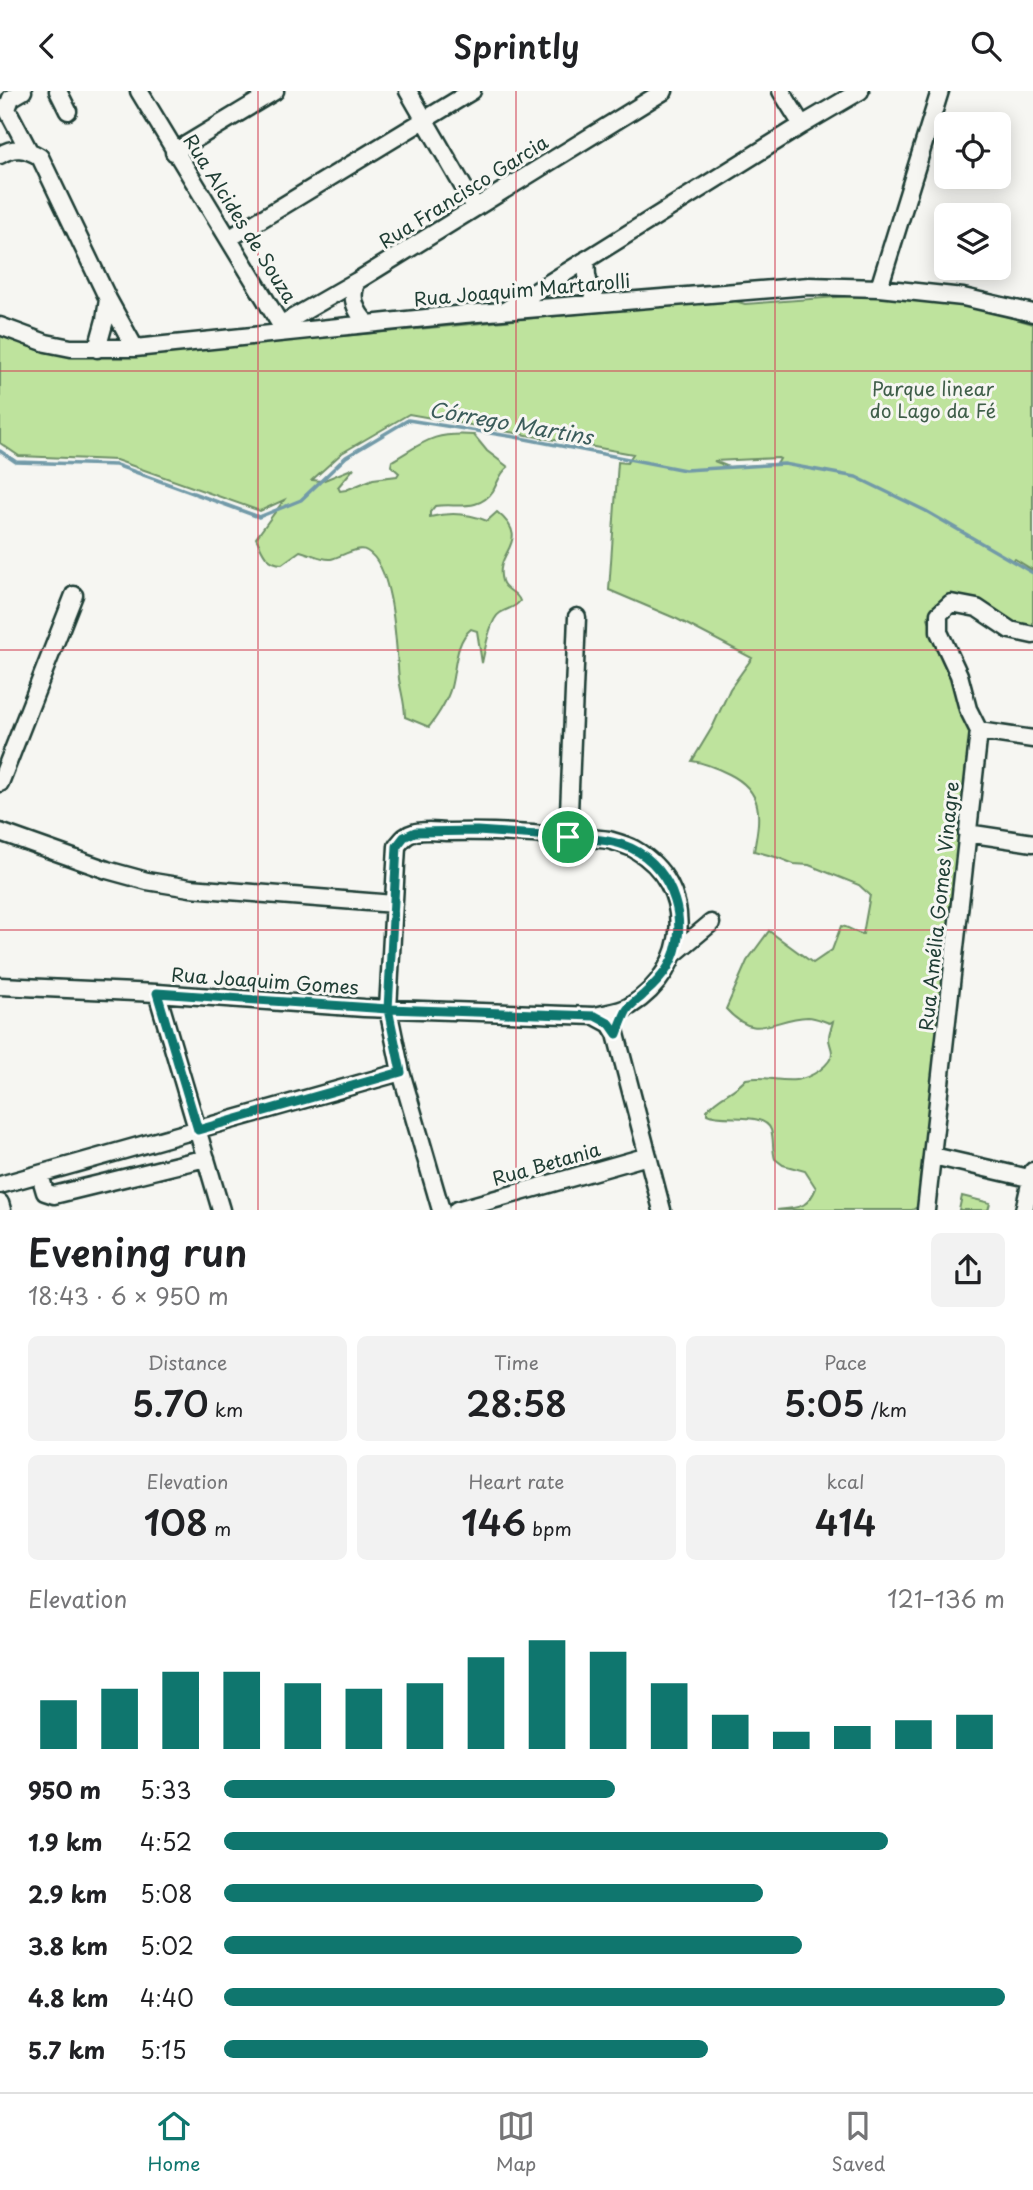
<!DOCTYPE html>
<meta charset="utf-8">
<style>
:root{--surface:#fff;--page:#f2f2f2;--text:#202124;--muted:#757577;--line:#e0e0e0;--accent:#0f766e}
body{margin:0;font-family:"Playpen Sans",sans-serif;background:var(--page);color:var(--text);height:100vh;display:flex;flex-direction:column;font-size:26px;white-space:nowrap}
*{box-sizing:border-box;margin:0}
p{font-size:23px;color:var(--muted)}
.icon{flex:none;width:38px;height:38px;fill:none;stroke:currentColor;stroke-width:2;stroke-linecap:round;stroke-linejoin:round}
.map{position:relative;height:1119px;overflow:hidden}
.panel{display:flex;flex-direction:column;background:var(--surface);flex:1}
.panel>*{flex:none}
.fabs{position:absolute;left:934px;top:21px;display:grid;gap:14px}
.fabs a{display:grid;place-items:center;width:77px;height:77px;border-radius:10px;background:var(--surface);box-shadow:0 4px 18px #0003;font-size:35px}
.pin{position:absolute;display:grid;place-items:center;width:60px;height:60px;color:#fff;margin:-30px;border:4px solid #fff;border-radius:50%;box-shadow:0 2px 7px #0007}
.round{display:grid;place-items:center;flex:none;width:74px;height:74px;border-radius:10px;background:var(--page)}
.head{display:flex;align-items:center;justify-content:space-between;height:119px;padding:0 28px}
h1{font-size:38px;font-weight:600;line-height:52px}
.metrics{display:grid;grid-template-columns:repeat(3,1fr);gap:10px;height:119px;padding:7px 28px}
.metrics div{display:grid;align-content:center;border-radius:10px;background:var(--page);text-align:center}
.metrics b{font-size:35px;font-weight:600}
.metrics small{font-size:19px;font-weight:400}
.metrics p{font-size:19px}
.chart{height:196px;padding:14px 28px}
.chart p{display:flex;justify-content:space-between}
.chart svg{width:100%;height:126px;margin-top:7px;stroke:var(--accent);stroke-width:6}
ul{padding:0 28px;list-style:none;font-size:23px}
li{display:grid;grid-template-columns:112px 84px 1fr;align-items:center;height:52px}
li i{height:18px;border-radius:9px;background:var(--accent)}
header{display:flex;justify-content:space-between;align-items:center;height:91px;padding:0 28px;background:var(--surface);font-size:32px;font-weight:600}
.tabs{display:flex;justify-content:space-around;align-items:center;height:98px;border-top:2px solid var(--line);background:var(--surface);font-size:19px;color:var(--muted)}
.tabs a{display:grid;justify-items:center;gap:4px}
.tabs .on{color:var(--accent)}
.map>svg:first-child{display:block}
.green{fill:#bee39d;stroke:#6e9068;stroke-width:2;fill-rule:evenodd}
.lines{fill:none;stroke-linecap:round;stroke-linejoin:round}
.stream{stroke:#729aa8;stroke-width:3.5}
.minor-casing{stroke:#1f3d34;stroke-width:21}
.minor{stroke:#f6f6f2;stroke-width:16}
.route-casing{stroke:#fff;stroke-width:14}
.route{stroke:#0f766e;stroke-width:9}
.grid{fill:none;stroke:#d1495b;stroke-width:2;stroke-opacity:0.55}
.labels{text-anchor:middle;dominant-baseline:central;stroke-width:6;stroke-linejoin:round;paint-order:stroke}
.street-label{font-size:19px;fill:#1f3d34;stroke:#f6f6f2}
.park-label{font-size:19px;fill:#3f5e49;stroke:#f6f6f2}
.water-label{font-size:21px;font-style:italic;fill:#3b5c5b;stroke:#f6f6f2}
</style>
<header><svg class="icon" aria-label="back" viewBox="0 0 24 24"><path d="M15 5l-7 7 7 7"/></svg>Sprintly<svg class="icon" aria-label="search" viewBox="0 0 24 24"><circle cx="10" cy="10" r="6"/><path d="M15 15l6 6"/></svg></header>
<div class="map">
<svg width="1033" height="1119" viewBox="0 0 1033 1119">
<rect width="100%" height="100%" fill="#f6f6f2"/>
<filter id="ink" filterUnits="userSpaceOnUse"><feTurbulence type="fractalNoise" baseFrequency=".0143" numOctaves="2"/><feDisplacementMap in="SourceGraphic" scale="14" xChannelSelector="R" yChannelSelector="G"/><feConvolveMatrix kernelMatrix="1 2 1 2 8 2 1 2 1" color-interpolation-filters="sRGB"/></filter>
<g filter="url(#ink)">
<!-- green -->
<path class="green" d="M 877,203 L 965,213 L 1033,233 L 1033,479 L 1015,468 L 1012,469 L 1033,481 L 1033,549 L 957,516 L 942,516 L 931,521 L 928,527 L 940,556 L 971,646 L 966,680 L 971,689 L 921,1114 L 912,1119 L 777,1119 C 797,1116 807,1119 816,1097 L 805,1080 L 783,1074 L 775,1068 C 772,1059 774,1048 771,1039 C 764,1020 723,1031 707,1023 L 707,1019 C 718,1005 735,1001 746,988 C 775,983 791,999 820,979 C 825,975 832,969 832,962 C 832,956 828,951 829,946 C 829,941 832,936 833,930 L 830,932 C 823,930 815,926 808,926 C 772,927 757,952 726,918 L 747,870 L 769,840 L 813,872 L 832,859 L 841,835 C 850,836 854,842 863,843 L 870,804 L 859,794 L 809,774 L 794,773 L 779,767 L 754,760 C 760,726 765,701 729,683 C 717,677 706,672 692,670 L 713,635 L 730,598 L 752,567 L 677,528 L 609,499 L 618,371 L 627,372 L 633,363 L 409,323 L 342,362 L 312,389 L 322,390 L 354,377 L 338,396 L 340,400 L 346,399 L 373,388 L 397,385 L 399,382 L 391,375 L 392,370 C 426,350 433,341 474,344 L 487,360 L 508,376 C 500,382 498,391 493,400 C 479,421 456,412 435,415 L 430,421 L 430,426 C 450,421 468,422 487,430 L 497,421 C 534,451 493,460 502,490 C 505,500 517,500 520,510 C 514,518 507,517 500,522 C 490,528 485,559 482,572 L 477,540 L 471,538 C 455,551 456,577 451,596 C 447,611 438,624 429,636 L 405,626 C 405,613 401,601 399,588 C 396,559 395,476 367,460 C 358,454 341,466 331,468 C 322,469 309,462 300,460 L 282,473 C 265,472 263,460 256,447 L 284,409 L 260,420 L 116,369 L 19,365 L 0,352 L 0,237 L 51,256 L 210,257 L 732,209 L 745,213 ZM 778,367 L 780,368 L 777,373 L 729,376 L 714,370 Z
M 962,1105 L 990,1112 L 988,1119 L 959,1119 Z"/>
<g class="lines">
<!-- stream -->
<path class="stream" d="M 0,360 L 16,371 L 116,374 L 259,426 L 301,409 L 346,366 L 408,329 L 515,346 L 685,379 L 784,373 L 856,386 L 926,420 L 1033,482"/>
<!-- minor casing -->
<g class="minor-casing">
<path id="minor" d="M 23,0 L 11,7 L 7,18 L 28,58
M 58,0 L 68,20
M 139,0 L 285,241
M 408,0 L 475,116
M 781,0 L 802,34
M 174,61 L 275,0
M 0,64 C 14,55 26,57 40,66 L 108,208 L 135,257
M 230,147 L 472,0
M 587,168 C 585,186 589,197 598,212
M 357,190 C 349,206 356,222 368,233
M 879,197 L 940,0
M 506,219 L 802,34 L 860,0
M 282,233 L 357,190 L 664,0
M 0,235 L 46,252 L 71,257 L 135,257 L 465,223 L 809,195 L 879,197 L 963,206 L 1033,222
M 97,258 L 105,229 L 108,208
M 979,640 L 1033,648
M 0,692 L 74,504
M 0,741 L 107,779 L 147,790 L 190,797 L 394,813
M 967,742 L 1033,752
M 568,746 L 577,526
M 675,862 L 711,832
M 0,895 L 157,902 L 364,917 L 595,925 L 610,933 L 616,943 L 662,1119
M 157,902 L 221,1119
M 933,1065 L 1033,1088
M 40,1084 L 45,1101 L 54,1104 L 206,1067
M 0,1094 L 401,981
M 0,1112 L 2,1119
M 441,1119 L 401,981 L 388,918 L 397,755 C 402,749 405,744 413,742 C 424,738 438,741 450,741 C 489,740 528,742 567,746 C 580,747 595,747 609,749 C 616,751 627,754 634,758 C 698,795 690,878 630,915 C 621,921 606,922 595,925
M 457,1119 L 648,1065
M 926,1119 L 979,640 L 968,618 L 959,584 L 939,541 L 939,523 L 951,512 L 977,517 L 1010,539 L 1033,544
M 1024,1119 L 1033,1080"/>
</g>
<!-- minor -->
<use href="#minor" class="minor"/>
</g>
</g>
<g class="lines" filter="url(#ink)">
<!-- route casing -->
<g class="route-casing">
<path id="route" d="M 568,746 L 477,740 L 415,741 L 404,746 L 397,755 L 388,918 L 157,902 L 198,1039 L 401,981 L 388,918 L 595,925 L 610,933 L 617,943 C 620,935 623,926 627,919 C 631,913 638,909 643,904 C 652,896 662,887 668,876 C 692,836 674,777 631,757 C 611,748 590,748 568,746"/>
</g>
<!-- route -->
<use href="#route" class="route"/>
</g>
<!-- grid -->
<path class="grid" d="M 258,0 L 258,1119M 516,0 L 516,1119M 775,0 L 775,1119M 0,280 L 1033,280M 0,559 L 1033,559M 0,839 L 1033,839"/>
<g class="labels">
<!-- street labels -->
<g class="street-label">
<text transform="translate(463 100) rotate(-32)">Rua Francisco Garcia</text>
<text transform="translate(241 127) rotate(58)">Rua Alcides de Souza</text>
<text transform="translate(522 198) rotate(-5)">Rua Joaquim Martarolli</text>
<text transform="translate(938 815) rotate(-84)">Rua Amélia Gomes Vinagre</text>
<text transform="translate(265 889) rotate(4)">Rua Joaquim Gomes</text>
<text transform="translate(546 1072) rotate(-16)">Rua Betania</text>
</g>
<!-- park labels -->
<g class="park-label">
<text x="933" y="297">Parque linear<tspan x="933" dy="22">do Lago da Fé</tspan></text>
</g>
<!-- water labels -->
<g class="water-label">
<text transform="translate(511 331) rotate(10)">Córrego Martins</text>
</g>
</g>
</svg>
<div class="fabs">
<a><svg class="icon" aria-label="locate" viewBox="0 0 24 24"><circle cx="12" cy="12" r="6"/><path d="M12 2v4M12 18v4M2 12h4M18 12h4"/></svg></a>
<a><svg class="icon" aria-label="layers" viewBox="0 0 24 24"><path d="M12 4l9 5-9 5-9-5zM3 14l9 5 9-5"/></svg></a>
</div>
<div class="pin" style="left:568px;top:746px;background:#1e9e55"><svg class="icon" aria-label="arrive" viewBox="0 0 24 24"><path d="M6 21V4h12l-3 4 3 4H6"/></svg></div>
</div>
<section class="panel">
<div class="head"><div><h1>Evening run</h1><p>18:43 · 6 × 950 m</p></div><a class="round"><svg class="icon" aria-label="share" viewBox="0 0 24 24"><path d="M12 15V3M7 8l5-5 5 5M5 13v7h14v-7"/></svg></a></div>
<div class="metrics">
<div><p>Distance</p><b>5.70<small> km</small></b></div>
<div><p>Time</p><b>28:58</b></div>
<div><p>Pace</p><b>5:05<small> /km</small></b></div>
</div>
<div class="metrics">
<div><p>Elevation</p><b>108<small> m</small></b></div>
<div><p>Heart rate</p><b>146<small> bpm</small></b></div>
<div><p>kcal</p><b>414</b></div>
</div>
<div class="chart"><p><span>Elevation</span>121–136 m</p>
<svg viewBox="0 0 160 44" preserveAspectRatio="none"><path d="M5 44V27M15 44V23M25 44V17M35 44V17M45 44V21M55 44V23M65 44V21M75 44V12M85 44V6M95 44V10M105 44V21M115 44V32M125 44V38M135 44V36M145 44V34M155 44V32"/></svg>
</div>
<ul>
<li><b>950 m</b>5:33<i style="width:50%"></i></li>
<li><b>1.9 km</b>4:52<i style="width:85%"></i></li>
<li><b>2.9 km</b>5:08<i style="width:69%"></i></li>
<li><b>3.8 km</b>5:02<i style="width:74%"></i></li>
<li><b>4.8 km</b>4:40<i style="width:100%"></i></li>
<li><b>5.7 km</b>5:15<i style="width:62%"></i></li>
</ul>
</section>
<nav class="tabs">
<a class="on"><svg class="icon" aria-label="home" viewBox="0 0 24 24"><path d="M3 11l9-7 9 7M6 9v11h12V9"/></svg>Home</a>
<a><svg class="icon" aria-label="map" viewBox="0 0 24 24"><path d="M3 6l6-2 6 2 6-2v14l-6 2-6-2-6 2zM9 4v14M15 6v14"/></svg>Map</a>
<a><svg class="icon" aria-label="saved" viewBox="0 0 24 24"><path d="M7 4h10v16l-5-4-5 4z"/></svg>Saved</a>
</nav>
